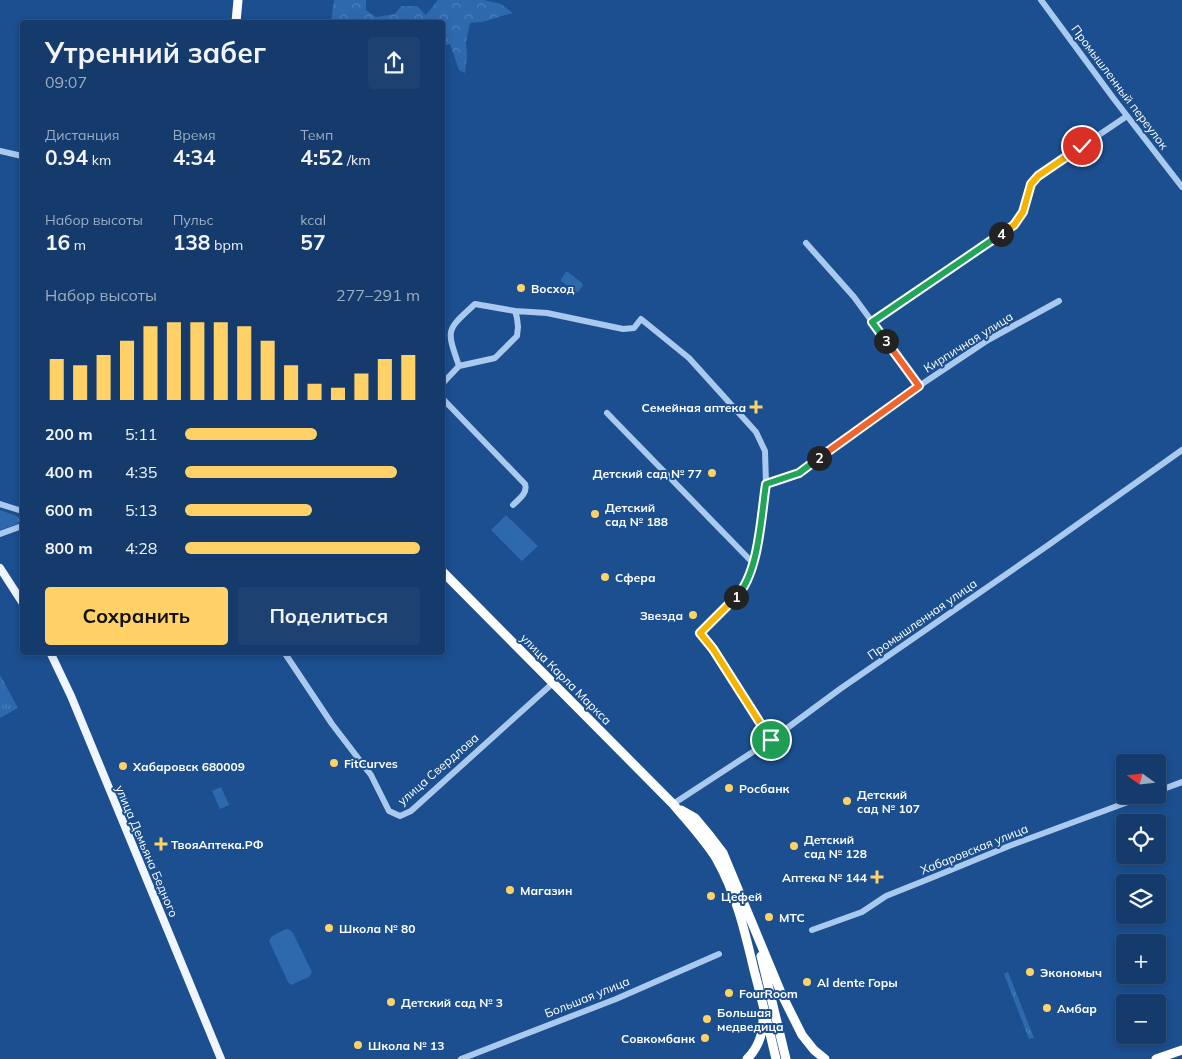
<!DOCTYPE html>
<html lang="ru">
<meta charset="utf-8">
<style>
:root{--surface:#143b6b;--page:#1d4271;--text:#f1f3f6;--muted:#9dadc1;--line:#33557e;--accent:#ffd166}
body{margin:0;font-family:Mulish,sans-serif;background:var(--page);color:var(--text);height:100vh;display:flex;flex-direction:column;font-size:19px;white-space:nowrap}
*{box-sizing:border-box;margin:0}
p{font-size:16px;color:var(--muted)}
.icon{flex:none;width:28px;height:28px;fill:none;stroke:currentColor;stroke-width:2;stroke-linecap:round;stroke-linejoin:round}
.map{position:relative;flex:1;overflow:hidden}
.side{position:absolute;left:20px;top:20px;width:425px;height:635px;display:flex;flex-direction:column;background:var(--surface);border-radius:5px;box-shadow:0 2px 8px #0003,0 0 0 1px var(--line)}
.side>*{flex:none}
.needle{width:32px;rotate:285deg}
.fabs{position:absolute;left:1116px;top:754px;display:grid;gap:10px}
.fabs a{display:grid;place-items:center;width:50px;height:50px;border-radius:5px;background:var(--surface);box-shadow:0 2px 8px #0003,0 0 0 1px var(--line);font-size:25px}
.pin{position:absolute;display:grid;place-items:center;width:42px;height:42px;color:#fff;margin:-21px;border:2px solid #fff;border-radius:50%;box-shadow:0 1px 5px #0007}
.km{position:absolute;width:25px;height:25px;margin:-12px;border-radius:50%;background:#222;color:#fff;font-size:14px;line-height:25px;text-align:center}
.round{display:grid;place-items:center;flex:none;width:52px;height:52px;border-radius:5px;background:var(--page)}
.overview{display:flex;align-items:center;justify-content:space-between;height:85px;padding:0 25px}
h1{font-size:28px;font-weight:700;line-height:38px}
.metrics{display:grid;grid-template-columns:repeat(3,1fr);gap:8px;height:85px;padding:5px 25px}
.metrics div{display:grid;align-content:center}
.metrics b{font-size:21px;font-weight:700}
.metrics small{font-size:14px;font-weight:400}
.metrics p{font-size:14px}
.chart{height:140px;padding:10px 25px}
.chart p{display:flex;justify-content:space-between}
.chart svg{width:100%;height:90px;margin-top:5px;stroke:var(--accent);stroke-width:6}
.action{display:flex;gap:10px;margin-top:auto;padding:10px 25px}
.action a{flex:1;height:58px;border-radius:5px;background:var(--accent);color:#111;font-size:20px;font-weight:700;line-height:58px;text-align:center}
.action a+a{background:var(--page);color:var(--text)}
ul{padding:0 25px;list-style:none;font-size:16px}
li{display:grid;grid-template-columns:80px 60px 1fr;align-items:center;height:38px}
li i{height:12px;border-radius:6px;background:var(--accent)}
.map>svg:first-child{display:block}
.grass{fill:url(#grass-tufts)}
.forest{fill:url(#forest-crowns)}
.pitch{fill:#2e69ad}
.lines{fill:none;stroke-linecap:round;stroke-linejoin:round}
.minor{stroke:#a9c9ee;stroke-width:6}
.major{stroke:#f0f6ff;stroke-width:8}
.highway{stroke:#fff;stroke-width:9}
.split-1-casing{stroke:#fff;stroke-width:10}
.split-2-casing{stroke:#fff;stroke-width:10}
.split-3-casing{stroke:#fff;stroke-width:10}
.split-4-casing{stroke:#fff;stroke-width:10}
.split-5-casing{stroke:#fff;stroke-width:10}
.split-1{stroke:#f5b400;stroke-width:6}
.split-2{stroke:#22a559;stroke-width:6}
.split-3{stroke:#f0652b;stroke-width:6}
.split-4{stroke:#22a559;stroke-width:6}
.split-5{stroke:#f5b400;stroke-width:6}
.poi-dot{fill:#ffd166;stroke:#1b4f8f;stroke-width:2}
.labels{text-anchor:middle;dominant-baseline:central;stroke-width:4;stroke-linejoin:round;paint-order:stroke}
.street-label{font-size:12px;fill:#fff;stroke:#1b4f8f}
.poi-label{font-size:12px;font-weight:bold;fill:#fff;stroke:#1b4f8f;text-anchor:start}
</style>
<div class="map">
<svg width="1182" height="1059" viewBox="0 0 1182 1059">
<defs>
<pattern id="grass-tufts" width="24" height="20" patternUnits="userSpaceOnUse" patternTransform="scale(1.25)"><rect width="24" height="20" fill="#2e69ad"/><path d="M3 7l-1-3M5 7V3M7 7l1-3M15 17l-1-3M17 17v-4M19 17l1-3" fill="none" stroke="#4d80b9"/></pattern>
<pattern id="forest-crowns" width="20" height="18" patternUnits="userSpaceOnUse" patternTransform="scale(1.25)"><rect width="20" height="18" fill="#2e69ad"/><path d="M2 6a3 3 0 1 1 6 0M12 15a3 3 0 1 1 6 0" fill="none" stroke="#4d80b9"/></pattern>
</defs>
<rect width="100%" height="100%" fill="#1b4f8f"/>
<!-- grass -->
<path class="grass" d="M 0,510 L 17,516 L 20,521 L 17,524 L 0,530 Z
M 0,675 L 18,708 L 0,718 Z
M 1008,972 L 1034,1038 L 1029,1039 L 1004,974 Z"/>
<!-- forest -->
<path class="forest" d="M 334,0 L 366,0 L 366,10 L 376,17 L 395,14 L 401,6 L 417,6 L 426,15 L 438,0 L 484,0 L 501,4 L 513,13 L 482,22 L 470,23 L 466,42 L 467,56 L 465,73 L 459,70 L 450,44 L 443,46 L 442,22 L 331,22 Z"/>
<!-- pitch -->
<path class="pitch" d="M 566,272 L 568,272 L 582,283 L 583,285 L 578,292 L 576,292 L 561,281 L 561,279 Z
M 506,515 L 538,546 L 522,561 L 491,530 Z
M 221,787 L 229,805 L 220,809 L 212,791 Z
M 286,929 L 290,930 L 293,933 L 312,972 L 309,977 L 293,984 L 291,985 L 288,982 L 269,941 L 272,936 Z"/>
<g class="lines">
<!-- minor -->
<path class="minor" d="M 1041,0 L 1114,99 L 1182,187
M 0,151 L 22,156
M 806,243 L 854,297 L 919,386
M 872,321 L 1014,225 L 1023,212 L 1031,184 L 1038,176 L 1127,116
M 459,366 C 446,328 446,331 475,304 L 515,311 L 547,313 L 623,329 L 634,328 L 641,319 L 689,358 L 756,432 L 765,451 L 766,484 L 758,538 L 748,580 L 740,593 L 700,633 L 713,649 L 771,740
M 442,384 L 459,366 L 495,358 L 517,336 L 518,327 L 517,318 L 515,311
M 442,398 L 525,484 C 528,493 519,499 513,505
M 607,413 L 753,563
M 766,484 L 799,473 L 919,386 L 988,340 L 1059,301
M 0,504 L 22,511
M 0,534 L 22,526
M 284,652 L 332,724 L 371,775 L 389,811 L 400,816 L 411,811 L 553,683
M 1158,791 L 1182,782
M 673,804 L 771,740 L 840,689 L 1047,546 L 1182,450
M 812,930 L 862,912 L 886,896 L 936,876 L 1009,846 L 1147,795
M 461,1059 L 616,999 L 719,954"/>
<!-- major -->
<path class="major" d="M 0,568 L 22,602
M 50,652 L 71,696 L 221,1059"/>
<!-- highway -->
<path class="highway" d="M 236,22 L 238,0
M 442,571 L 673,804 C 688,822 704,839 716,858 C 736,893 745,932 754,970 C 762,1000 769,1029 776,1059
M 681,810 L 695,818 L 710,836 L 723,853 L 782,995 L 802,1035 L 814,1050 L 825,1059
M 761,956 L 786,1059
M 747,1059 C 758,1048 763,1034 763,1019
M 1156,1059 L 1182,1050"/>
</g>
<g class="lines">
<!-- split-1 casing -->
<g class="split-1-casing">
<path id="split-1" d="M 736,597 L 700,633 L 713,649 L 771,740"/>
</g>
<!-- split-2 casing -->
<g class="split-2-casing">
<path id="split-2" d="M 736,597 C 759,574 761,516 766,484 L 799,473 L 819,458"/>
</g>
<!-- split-3 casing -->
<g class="split-3-casing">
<path id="split-3" d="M 819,458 L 919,386 L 886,341"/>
</g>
<!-- split-4 casing -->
<g class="split-4-casing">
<path id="split-4" d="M 886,341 L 872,322 L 1001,234"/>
</g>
<!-- split-5 casing -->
<g class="split-5-casing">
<path id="split-5" d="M 1001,234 L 1014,225 L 1023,212 L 1031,184 L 1038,176 L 1082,146"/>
</g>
<!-- split-1 -->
<use href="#split-1" class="split-1"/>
<!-- split-2 -->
<use href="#split-2" class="split-2"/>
<!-- split-3 -->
<use href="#split-3" class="split-3"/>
<!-- split-4 -->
<use href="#split-4" class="split-4"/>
<!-- split-5 -->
<use href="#split-5" class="split-5"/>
</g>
<!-- markers -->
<g class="poi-dot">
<circle cx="521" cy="288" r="5"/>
<path d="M753.5 399.5h5v5h5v5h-5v5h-5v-5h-5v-5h5z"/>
<circle cx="712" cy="473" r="5"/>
<circle cx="595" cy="514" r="5"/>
<circle cx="605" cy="577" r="5"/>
<circle cx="693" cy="615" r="5"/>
<circle cx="334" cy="763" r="5"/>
<circle cx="123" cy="766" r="5"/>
<circle cx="729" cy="788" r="5"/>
<circle cx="847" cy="801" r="5"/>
<path d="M158.5 836.5h5v5h5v5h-5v5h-5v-5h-5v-5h5z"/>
<circle cx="794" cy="846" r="5"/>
<path d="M874.5 869.5h5v5h5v5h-5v5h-5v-5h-5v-5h5z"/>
<circle cx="510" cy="890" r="5"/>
<circle cx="711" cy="896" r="5"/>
<circle cx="769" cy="917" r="5"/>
<circle cx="329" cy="928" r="5"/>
<circle cx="1030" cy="972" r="5"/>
<circle cx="807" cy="982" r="5"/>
<circle cx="729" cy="993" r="5"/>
<circle cx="391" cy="1002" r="5"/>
<circle cx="1047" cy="1008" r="5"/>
<circle cx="707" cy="1019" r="5"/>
<circle cx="705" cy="1038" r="5"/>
<circle cx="358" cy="1045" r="5"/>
</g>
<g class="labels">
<!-- street labels -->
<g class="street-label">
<text transform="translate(1120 87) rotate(53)">Промышленный переулок</text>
<text transform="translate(968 342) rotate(-32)">Кирпичная улица</text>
<text transform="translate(922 619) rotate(-35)">Промышленная улица</text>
<text transform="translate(566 679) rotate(45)">улица Карла Маркса</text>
<text transform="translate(438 769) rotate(-41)">улица Свердлова</text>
<text transform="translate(974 849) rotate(-22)">Хабаровская улица</text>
<text transform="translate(147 851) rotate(67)">улица Демьяна Бедного</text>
<text transform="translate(587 997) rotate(-22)">Большая улица</text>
</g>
<!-- poi labels -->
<g class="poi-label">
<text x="531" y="288">Восход</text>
<text x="746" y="407" text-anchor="end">Семейная аптека</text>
<text x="702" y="473" text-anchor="end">Детский сад № 77</text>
<text x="605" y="507">Детский<tspan x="605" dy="14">сад № 188</tspan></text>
<text x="615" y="577">Сфера</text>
<text x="683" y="615" text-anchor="end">Звезда</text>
<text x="344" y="763">FitCurves</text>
<text x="133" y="766">Хабаровск 680009</text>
<text x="739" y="788">Росбанк</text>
<text x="857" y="794">Детский<tspan x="857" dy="14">сад № 107</tspan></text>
<text x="804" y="839">Детский<tspan x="804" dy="14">сад № 128</tspan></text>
<text x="171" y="844">ТвояАптека.РФ</text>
<text x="867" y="877" text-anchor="end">Аптека № 144</text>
<text x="520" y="890">Магазин</text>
<text x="721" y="896">Цефей</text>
<text x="779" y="917">МТС</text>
<text x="339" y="928">Школа № 80</text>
<text x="1040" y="972">Экономыч</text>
<text x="817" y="982">Al dente Горы</text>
<text x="739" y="993">FourRoom</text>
<text x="401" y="1002">Детский сад № 3</text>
<text x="1057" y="1008">Амбар</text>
<text x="717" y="1012">Большая<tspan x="717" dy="14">медведица</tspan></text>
<text x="695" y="1038" text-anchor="end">Совкомбанк</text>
<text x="368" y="1045">Школа № 13</text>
</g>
</g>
</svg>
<div class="fabs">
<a><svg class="needle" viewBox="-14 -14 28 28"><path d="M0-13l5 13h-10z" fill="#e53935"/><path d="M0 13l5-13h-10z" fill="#9dadc1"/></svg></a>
<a><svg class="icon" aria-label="locate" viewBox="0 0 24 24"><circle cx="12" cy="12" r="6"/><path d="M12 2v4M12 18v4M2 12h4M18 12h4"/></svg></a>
<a><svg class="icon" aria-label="layers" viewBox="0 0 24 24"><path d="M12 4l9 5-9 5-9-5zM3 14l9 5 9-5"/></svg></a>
<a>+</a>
<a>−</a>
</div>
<div class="pin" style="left:771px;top:740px;background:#1e9e55"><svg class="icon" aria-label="arrive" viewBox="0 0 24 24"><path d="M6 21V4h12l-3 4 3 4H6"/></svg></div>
<div class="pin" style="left:1082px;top:146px;background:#d93025"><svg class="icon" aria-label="check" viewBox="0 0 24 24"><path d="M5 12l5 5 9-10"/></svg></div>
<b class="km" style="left:736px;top:597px">1</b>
<b class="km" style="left:819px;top:458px">2</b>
<b class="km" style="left:886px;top:341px">3</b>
<b class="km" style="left:1001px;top:234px">4</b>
<section class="side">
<div class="overview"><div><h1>Утренний забег</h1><p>09:07</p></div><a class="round"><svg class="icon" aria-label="share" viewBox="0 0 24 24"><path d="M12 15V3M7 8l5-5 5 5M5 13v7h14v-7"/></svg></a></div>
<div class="metrics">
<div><p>Дистанция</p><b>0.94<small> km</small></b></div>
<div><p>Время</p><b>4:34</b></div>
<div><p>Темп</p><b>4:52<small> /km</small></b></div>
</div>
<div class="metrics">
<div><p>Набор высоты</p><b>16<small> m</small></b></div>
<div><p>Пульс</p><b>138<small> bpm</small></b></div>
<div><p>kcal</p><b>57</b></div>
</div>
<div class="chart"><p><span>Набор высоты</span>277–291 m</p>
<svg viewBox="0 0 160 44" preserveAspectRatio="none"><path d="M5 44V24M15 44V27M25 44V22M35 44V15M45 44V8M55 44V6M65 44V6M75 44V6M85 44V8M95 44V15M105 44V27M115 44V36M125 44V38M135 44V31M145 44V24M155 44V22"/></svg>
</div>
<ul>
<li><b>200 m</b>5:11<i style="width:56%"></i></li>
<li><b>400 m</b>4:35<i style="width:90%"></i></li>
<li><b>600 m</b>5:13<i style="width:54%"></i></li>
<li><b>800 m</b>4:28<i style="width:100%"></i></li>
</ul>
<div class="action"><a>Сохранить</a><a>Поделиться</a></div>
</section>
</div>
